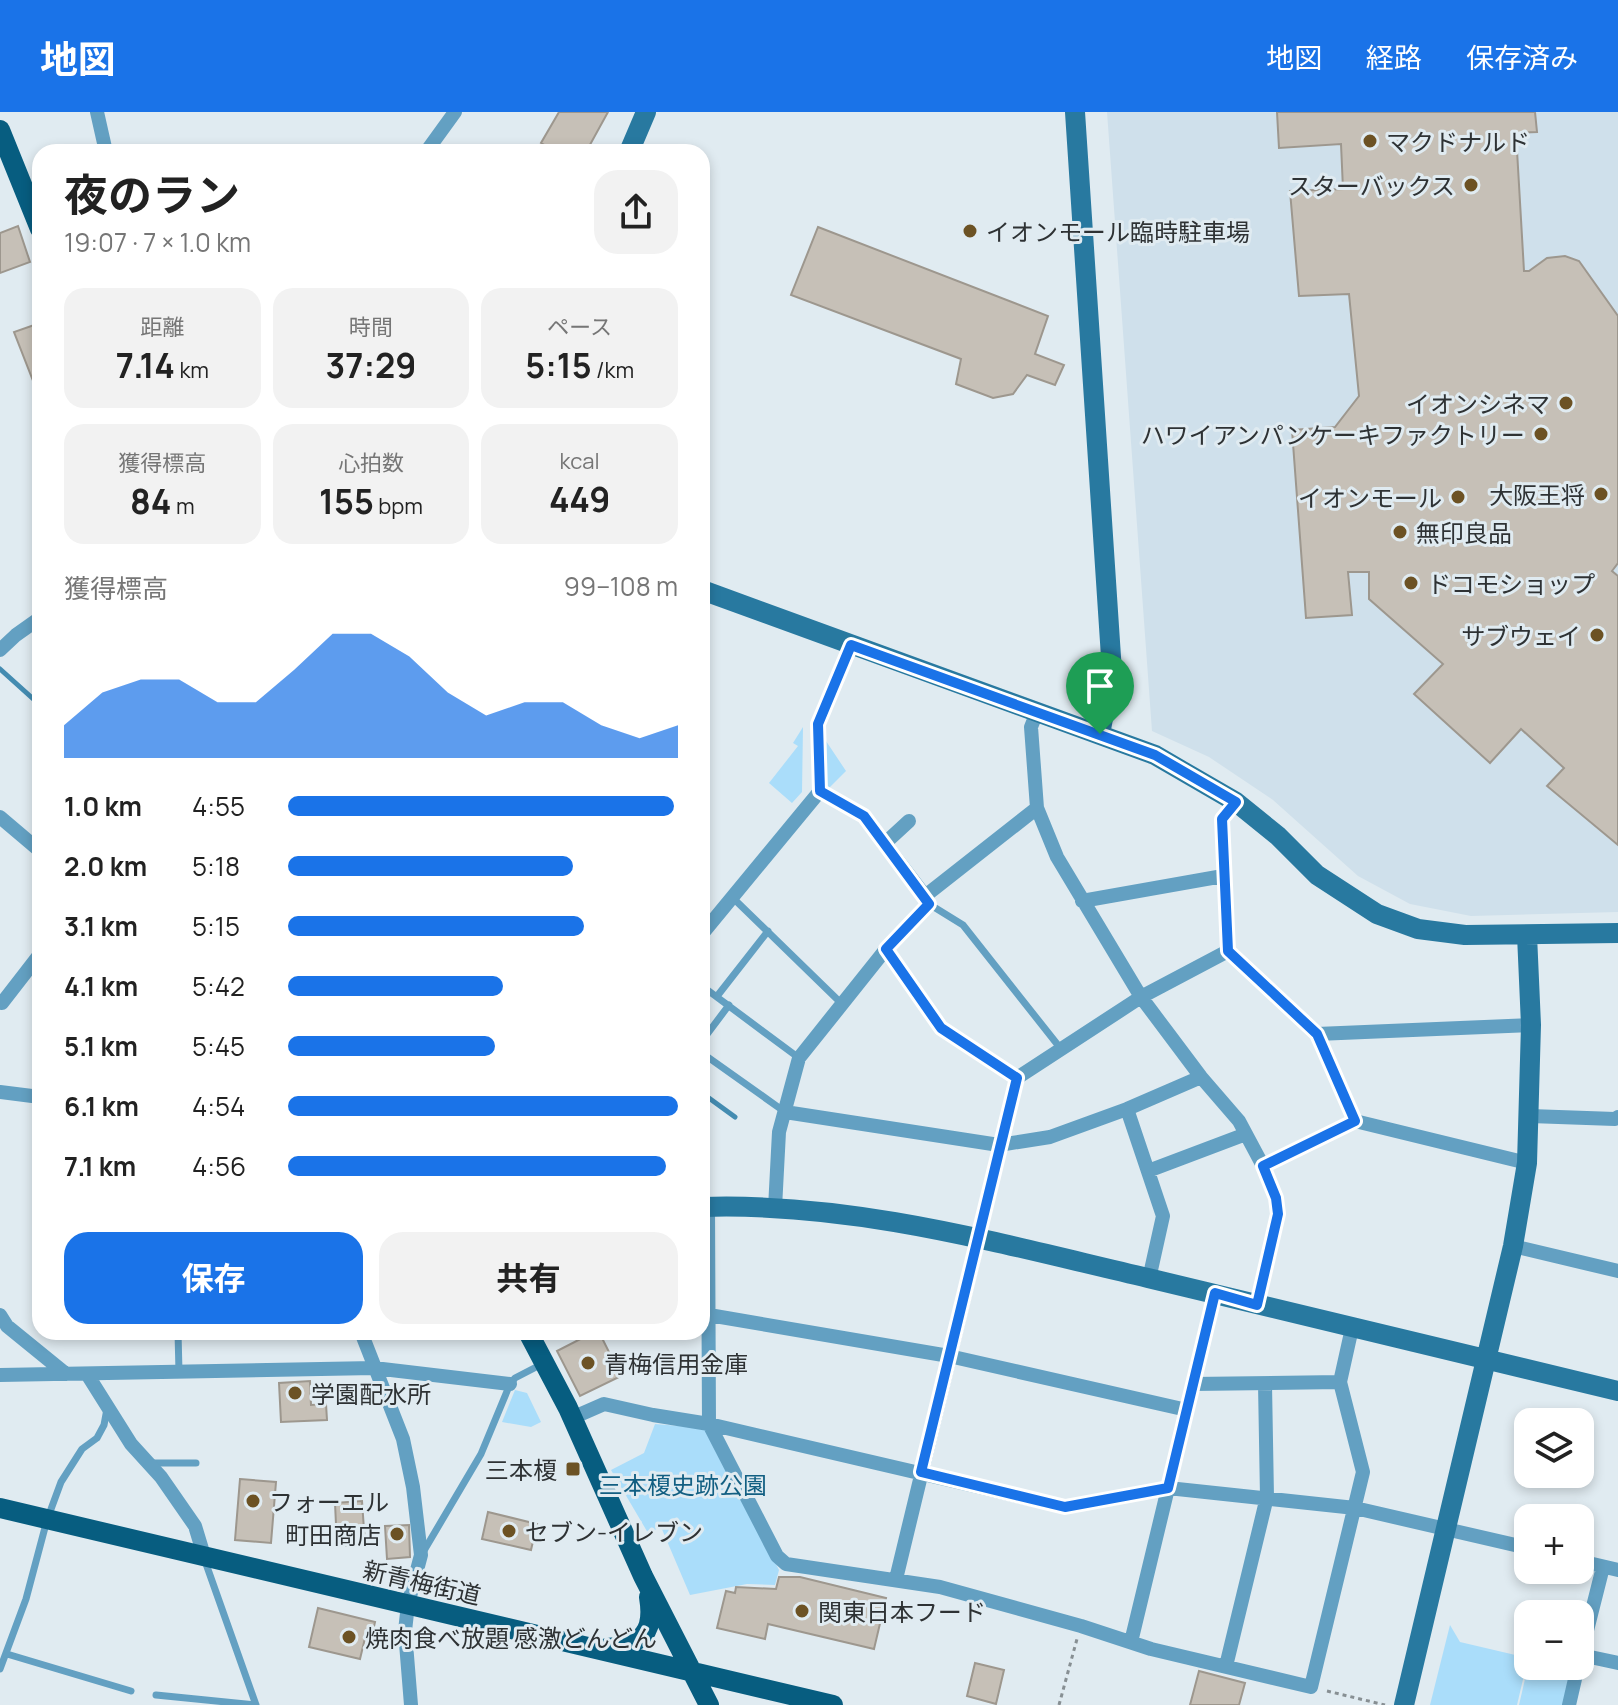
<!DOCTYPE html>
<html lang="ja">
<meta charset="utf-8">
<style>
:root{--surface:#fff;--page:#f2f2f2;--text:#222;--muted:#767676;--accent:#1a73e8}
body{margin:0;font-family:Manrope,"Noto Sans JP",sans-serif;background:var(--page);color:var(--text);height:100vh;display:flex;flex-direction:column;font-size:30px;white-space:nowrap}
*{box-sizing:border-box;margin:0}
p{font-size:26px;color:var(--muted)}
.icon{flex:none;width:44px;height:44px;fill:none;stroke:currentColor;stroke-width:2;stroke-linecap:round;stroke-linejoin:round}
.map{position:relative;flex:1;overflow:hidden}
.sheet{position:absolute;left:32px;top:32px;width:678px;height:1196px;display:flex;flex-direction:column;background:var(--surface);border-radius:24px;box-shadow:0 4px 12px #0003}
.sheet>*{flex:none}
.fabs{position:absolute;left:1514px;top:1296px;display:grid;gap:16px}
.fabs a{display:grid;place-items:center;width:80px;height:80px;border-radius:16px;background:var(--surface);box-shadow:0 4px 12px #0003;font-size:40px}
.pin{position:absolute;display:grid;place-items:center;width:68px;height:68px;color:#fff;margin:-82px -34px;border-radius:50% 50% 50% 0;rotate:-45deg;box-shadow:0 0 8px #0007}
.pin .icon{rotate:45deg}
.round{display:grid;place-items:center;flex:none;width:84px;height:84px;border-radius:24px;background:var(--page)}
.head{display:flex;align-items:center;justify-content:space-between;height:136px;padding:0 32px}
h1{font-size:44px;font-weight:700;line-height:60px}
.figures{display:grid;grid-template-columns:repeat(3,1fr);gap:12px;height:136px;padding:8px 32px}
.figures div{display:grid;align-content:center;border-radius:20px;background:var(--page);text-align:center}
.figures b{font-size:34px;font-weight:700}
.figures small{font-size:22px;font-weight:400}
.figures p{font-size:22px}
.chart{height:224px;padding:16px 32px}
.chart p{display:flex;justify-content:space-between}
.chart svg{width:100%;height:144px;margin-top:8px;fill:var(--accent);opacity:.7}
.primary-button{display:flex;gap:16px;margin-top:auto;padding:16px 32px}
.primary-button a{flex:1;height:92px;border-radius:24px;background:var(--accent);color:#fff;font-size:32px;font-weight:700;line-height:92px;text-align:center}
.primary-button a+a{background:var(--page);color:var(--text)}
ul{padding:0 32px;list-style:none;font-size:26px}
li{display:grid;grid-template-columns:128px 96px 1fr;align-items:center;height:60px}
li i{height:20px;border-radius:10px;background:var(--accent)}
header{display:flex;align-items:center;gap:48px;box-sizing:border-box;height:112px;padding:0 40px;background:var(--accent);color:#fff}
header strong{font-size:38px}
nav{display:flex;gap:44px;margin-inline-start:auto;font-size:28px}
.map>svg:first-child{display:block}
.built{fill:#cfe0eb}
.green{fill:#aaddfa}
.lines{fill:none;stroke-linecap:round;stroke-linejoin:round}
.stream{stroke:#448cb1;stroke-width:5}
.building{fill:#c6c0b7;stroke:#9d978e;stroke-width:2}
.path{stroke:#878f93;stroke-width:3;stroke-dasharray:4 4;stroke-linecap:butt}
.lane{stroke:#63a0c2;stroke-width:7}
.street{stroke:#63a0c2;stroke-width:14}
.secondary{stroke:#2879a0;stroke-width:20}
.primary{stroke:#075d80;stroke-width:20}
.route-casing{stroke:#fff;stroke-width:16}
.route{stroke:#1a73e8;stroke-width:10}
.poi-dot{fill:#6c5224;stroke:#e0ebf1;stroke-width:3}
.labels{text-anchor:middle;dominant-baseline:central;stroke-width:6;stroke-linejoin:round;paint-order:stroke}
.poi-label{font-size:24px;fill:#2e3234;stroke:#e0ebf1;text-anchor:start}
.park-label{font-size:24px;fill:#125f82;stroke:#e0ebf1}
.street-label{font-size:24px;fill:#2e3234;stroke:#e0ebf1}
</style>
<header>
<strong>地図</strong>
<nav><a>地図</a><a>経路</a><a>保存済み</a></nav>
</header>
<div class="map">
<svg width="1618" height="1593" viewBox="0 0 1618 1593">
<rect width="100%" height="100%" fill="#e0ebf1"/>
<!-- built -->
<path class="built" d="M 1107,0 L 1618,0 L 1618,800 L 1471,804 L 1410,792 L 1358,764 L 1273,688 L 1209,645 L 1152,619 Z"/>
<!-- green -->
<path class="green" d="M 803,615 L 802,680 L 792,691 L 769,671 L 798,634 L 793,631 Z
M 824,626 L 846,659 L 828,677 L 825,667 Z
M 515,1278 L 527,1281 L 541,1310 L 531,1315 L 502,1310 Z
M 655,1312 L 704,1316 L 711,1322 L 779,1458 L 775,1473 L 747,1472 L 690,1483 L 661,1415 L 648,1421 L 611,1358 L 644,1341 Z
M 1450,1513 L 1460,1530 L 1528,1546 L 1517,1593 L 1430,1593 Z
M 1528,1554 L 1575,1555 L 1566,1593 L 1519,1593 Z"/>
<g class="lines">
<!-- stream -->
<path class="stream" d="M 0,557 L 40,593
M 702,981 L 735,1005"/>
</g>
<!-- building -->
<path class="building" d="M 559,0 L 608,0 L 586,40 L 557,40 L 541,31 Z
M 1277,0 L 1535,0 L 1537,20 L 1516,21 L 1524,159 L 1529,159 L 1547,146 L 1565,144 L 1579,149 L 1618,204 L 1618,451 L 1612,459 L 1618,464 L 1618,733 L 1547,674 L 1564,656 L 1521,617 L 1490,651 L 1414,582 L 1443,552 L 1369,487 L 1369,460 L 1348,460 L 1352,503 L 1306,506 L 1292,318 L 1335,315 L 1359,284 L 1349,182 L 1299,184 L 1290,79 L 1343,77 L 1341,32 L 1279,36 Z
M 18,114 L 30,150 L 0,161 L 0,121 Z
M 818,115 L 1048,204 L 1035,242 L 1064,253 L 1055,273 L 1027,263 L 1013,282 L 993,286 L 956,272 L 961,247 L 791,183 Z
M 40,211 L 40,277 L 37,279 L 14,220 Z
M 594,1220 L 599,1220 L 621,1264 L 580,1284 L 557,1239 Z
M 310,1269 L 311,1293 L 326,1292 L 327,1308 L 281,1310 L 279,1271 Z
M 240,1367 L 276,1370 L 271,1431 L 235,1428 Z
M 362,1389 L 365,1432 L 337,1434 L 335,1391 Z
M 488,1400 L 537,1412 L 531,1438 L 482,1427 Z
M 409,1413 L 410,1445 L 387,1447 L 385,1414 Z
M 779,1465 L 800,1465 L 886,1486 L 874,1537 L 768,1512 L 765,1527 L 717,1516 L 726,1479 L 735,1481 L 736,1475 L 776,1477 Z
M 318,1496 L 375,1510 L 372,1523 L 366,1522 L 360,1547 L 309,1535 Z
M 975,1551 L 1004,1558 L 996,1592 L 967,1584 Z
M 1199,1559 L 1245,1571 L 1239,1593 L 1190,1593 Z"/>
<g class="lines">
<!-- path -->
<path class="path" d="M 1327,1579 L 1385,1593
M 1059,1593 L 1077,1527"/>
<!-- lane -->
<path class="lane" d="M 733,786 L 841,891
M 929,792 L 963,813 L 1061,937
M 702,874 L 799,946
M 718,883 L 768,819
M 702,929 L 729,893
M 702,941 L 785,1000
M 178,1220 L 179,1260
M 150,1351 L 196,1351
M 422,1442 L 481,1342 L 510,1272 L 515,1266 L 544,1251
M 205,1449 L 256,1593
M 7,1542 L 131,1579
M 0,1557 L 26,1487 L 47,1408 L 61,1370 L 82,1337 L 97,1326 L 104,1313 L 107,1297
M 156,1583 L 256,1593"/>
<!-- street -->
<path class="street" d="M 97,0 L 106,40
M 426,40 L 455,0
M 0,538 L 16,523 L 40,506
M 1037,600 L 1031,615 L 1037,696 L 1057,745 L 1141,885 L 1201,965 L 1239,1009 L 1263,1054 L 1276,1086 L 1278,1102 L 1257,1193
M 820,679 L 864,704 L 925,784
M 0,705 L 40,739
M 884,732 L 909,709
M 1082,789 L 1223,764
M 702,822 L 820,679 L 818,612 L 851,533
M 886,837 L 941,916 L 1017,966
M 1228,839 L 1317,922 L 1355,1009 L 1263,1054
M 0,889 L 2,891 L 40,842
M 1317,922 L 1531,913
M 0,980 L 40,985
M 1127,997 L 1163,1104 L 1149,1167
M 785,1000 L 999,1033 L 1050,1025 L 1127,997 L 1201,965
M 1530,1004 L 1615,1007 L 1618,1005
M 1355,1009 L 1527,1051
M 1148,1059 L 1246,1022
M 708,1095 L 709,1312 L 777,1444 L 786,1452 L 940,1475 L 1081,1514 L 1151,1537 L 1311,1575 L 1363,1360 L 1340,1270 L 1352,1216
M 775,1096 L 779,1020 L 799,946 L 886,837 L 929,792 L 925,784 L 1037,696
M 1513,1134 L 1618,1159
M 0,1203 L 7,1214 L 66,1262
M 709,1203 L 949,1244 L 1187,1298
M 361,1220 L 403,1327 L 413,1375 L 421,1443 L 408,1492 L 405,1519 L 411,1593
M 87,1262 L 131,1332 L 161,1365 L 195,1414 L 205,1447
M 0,1263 L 374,1256 L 510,1272
M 1193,1272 L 1340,1270
M 572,1306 L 604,1292 L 653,1303 L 709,1312 L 1065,1395 L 1168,1376 L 1355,1396 L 1528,1436
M 1580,1449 L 1618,1458
M 896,1467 L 1017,966 L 1141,885 L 1228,839 L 1222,707 L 1236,690
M 1131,1530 L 1215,1181
M 1581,1543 L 1618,1551
M 1580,1546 L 1603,1455
M 1226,1554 L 1267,1385 L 1265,1272
M 1569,1593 L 1578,1554"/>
<!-- secondary -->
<path class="secondary" d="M 1075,0 L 1112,560 L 1100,622
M 629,40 L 646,0
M 702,478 L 1155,643 L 1236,690 L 1278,724 L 1317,763 L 1377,802 L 1418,817 L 1465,823 L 1618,821
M 702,1095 C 855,1090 1001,1132 1148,1166 C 1305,1203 1462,1240 1618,1279
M 1404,1593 L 1513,1134 L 1527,1051 L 1531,913 L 1527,823"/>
<!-- primary -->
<path class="primary" d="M 0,18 L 40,117
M 528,1220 L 568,1296 L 643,1464 L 709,1593
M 0,1396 L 833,1593
M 607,1536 C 642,1533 655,1521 649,1485"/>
</g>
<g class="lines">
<!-- route casing -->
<g class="route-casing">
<path id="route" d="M 851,533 L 1155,643 L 1236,690 L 1222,707 L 1228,839 L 1317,922 L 1355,1009 L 1263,1054 L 1276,1086 L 1278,1102 L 1257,1193 L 1215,1181 L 1168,1376 L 1065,1395 L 921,1360 L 1017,966 L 941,916 L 886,837 L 929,792 L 864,704 L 820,679 L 818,612 Z"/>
</g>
<!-- route -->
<use href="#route" class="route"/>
</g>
<!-- markers -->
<g class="poi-dot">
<circle cx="1370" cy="29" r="8"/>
<circle cx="1471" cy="73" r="8"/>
<circle cx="970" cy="119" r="8"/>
<circle cx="1566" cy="291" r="8"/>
<circle cx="1541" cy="322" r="8"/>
<circle cx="1601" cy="382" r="8"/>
<circle cx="1458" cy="385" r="8"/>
<circle cx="1400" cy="420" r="8"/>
<circle cx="1411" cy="471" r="8"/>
<circle cx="1597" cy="523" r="8"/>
<circle cx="588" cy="1251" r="8"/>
<circle cx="295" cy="1281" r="8"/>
<rect x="565" y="1349" width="16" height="16" rx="4"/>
<circle cx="253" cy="1389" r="8"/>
<circle cx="509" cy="1419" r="8"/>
<circle cx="397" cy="1422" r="8"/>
<circle cx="802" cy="1499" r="8"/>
<circle cx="349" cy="1525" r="8"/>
</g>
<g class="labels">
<!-- poi labels -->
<g class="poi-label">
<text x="1386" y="29">マクドナルド</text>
<text x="1455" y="73" text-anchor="end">スターバックス</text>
<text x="986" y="119">イオンモール臨時駐車場</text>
<text x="1550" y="291" text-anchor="end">イオンシネマ</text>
<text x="1525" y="322" text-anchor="end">ハワイアンパンケーキファクトリー</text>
<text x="1585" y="382" text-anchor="end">大阪王将</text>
<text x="1442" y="385" text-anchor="end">イオンモール</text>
<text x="1416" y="420">無印良品</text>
<text x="1427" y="471">ドコモショップ</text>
<text x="1581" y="523" text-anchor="end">サブウェイ</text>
<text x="604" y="1251">青梅信用金庫</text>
<text x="311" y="1281">学園配水所</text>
<text x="557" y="1357" text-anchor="end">三本榎</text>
<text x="269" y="1389">フォーエル</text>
<text x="525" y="1419">セブン-イレブン</text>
<text x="381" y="1422" text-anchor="end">町田商店</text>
<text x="818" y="1499">関東日本フード</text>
<text x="365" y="1525">焼肉食べ放題 感激どんどん</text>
</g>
<!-- park labels -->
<g class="park-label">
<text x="683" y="1372">三本榎史跡公園</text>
</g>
<!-- street labels -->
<g class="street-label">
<text transform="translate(422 1470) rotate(13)">新青梅街道</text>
</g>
</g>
</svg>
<div class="fabs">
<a><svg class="icon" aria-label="layers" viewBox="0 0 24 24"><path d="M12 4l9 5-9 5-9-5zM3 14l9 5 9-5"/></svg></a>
<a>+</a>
<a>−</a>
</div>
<div class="pin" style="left:1100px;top:622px;background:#1e9e55"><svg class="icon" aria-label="arrive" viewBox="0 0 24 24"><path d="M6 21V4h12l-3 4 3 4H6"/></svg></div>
<section class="sheet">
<div class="head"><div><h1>夜のラン</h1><p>19:07 · 7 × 1.0 km</p></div><a class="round"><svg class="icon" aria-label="share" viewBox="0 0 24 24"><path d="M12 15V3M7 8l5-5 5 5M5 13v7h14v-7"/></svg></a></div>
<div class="figures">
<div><p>距離</p><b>7.14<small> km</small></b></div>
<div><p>時間</p><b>37:29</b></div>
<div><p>ペース</p><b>5:15<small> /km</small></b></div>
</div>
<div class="figures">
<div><p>獲得標高</p><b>84<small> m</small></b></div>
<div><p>心拍数</p><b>155<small> bpm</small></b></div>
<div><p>kcal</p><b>449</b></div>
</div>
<div class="chart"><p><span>獲得標高</span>99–108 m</p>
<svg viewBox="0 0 160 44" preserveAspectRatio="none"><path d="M0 44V34L10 24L20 20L30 20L40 27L50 27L60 17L70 6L80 6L90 13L100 24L110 31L120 27L130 27L140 34L150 38L160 34V44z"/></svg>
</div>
<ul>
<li><b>1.0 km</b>4:55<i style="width:99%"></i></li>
<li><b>2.0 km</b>5:18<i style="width:73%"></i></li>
<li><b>3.1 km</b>5:15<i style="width:76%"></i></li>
<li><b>4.1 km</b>5:42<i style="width:55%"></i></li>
<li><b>5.1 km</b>5:45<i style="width:53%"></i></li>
<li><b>6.1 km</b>4:54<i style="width:100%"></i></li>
<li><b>7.1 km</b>4:56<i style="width:97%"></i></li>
</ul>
<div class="primary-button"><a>保存</a><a>共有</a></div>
</section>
</div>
